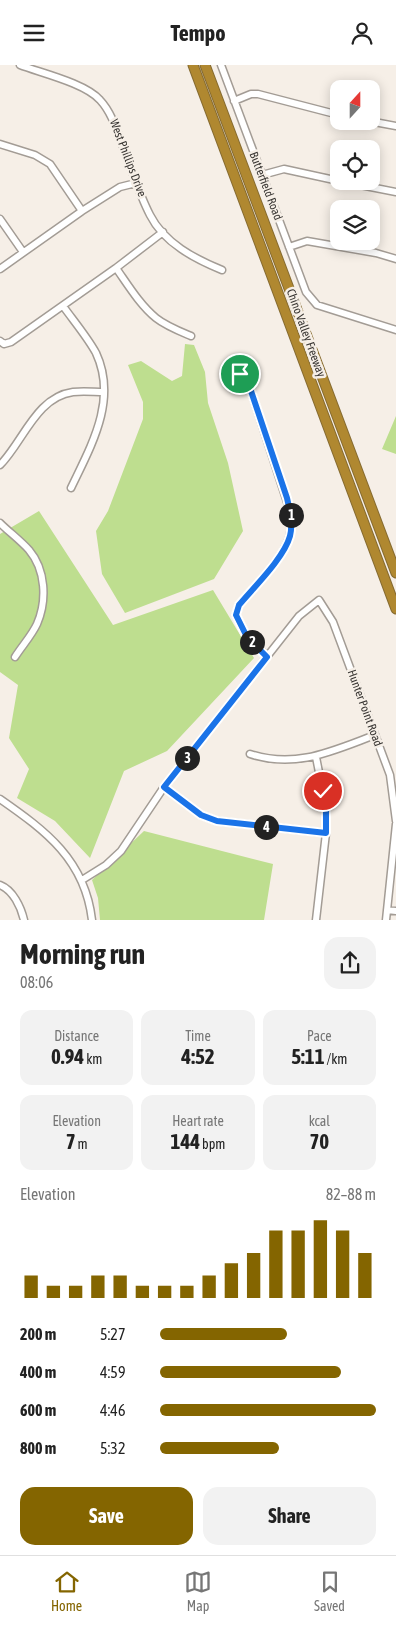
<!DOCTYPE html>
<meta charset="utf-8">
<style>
:root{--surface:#fff;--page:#f2f2f2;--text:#222;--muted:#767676;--line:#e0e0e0;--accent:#846500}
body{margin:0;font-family:"Asap Condensed",sans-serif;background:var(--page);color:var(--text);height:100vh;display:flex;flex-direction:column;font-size:19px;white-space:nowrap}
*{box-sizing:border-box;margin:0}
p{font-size:16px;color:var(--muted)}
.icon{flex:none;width:28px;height:28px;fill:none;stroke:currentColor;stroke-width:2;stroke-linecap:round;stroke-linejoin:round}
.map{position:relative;height:855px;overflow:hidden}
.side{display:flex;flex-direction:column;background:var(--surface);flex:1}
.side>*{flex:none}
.needle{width:32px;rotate:21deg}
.buttons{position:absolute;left:330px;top:15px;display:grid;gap:10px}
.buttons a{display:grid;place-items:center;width:50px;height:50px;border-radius:10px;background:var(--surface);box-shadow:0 2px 12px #0003;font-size:25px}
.pin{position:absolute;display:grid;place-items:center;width:42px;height:42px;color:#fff;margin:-21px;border:2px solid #fff;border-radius:50%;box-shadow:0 1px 5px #0007}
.km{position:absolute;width:25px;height:25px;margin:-12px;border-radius:50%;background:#222;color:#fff;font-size:14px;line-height:25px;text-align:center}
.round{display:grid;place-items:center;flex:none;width:52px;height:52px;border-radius:15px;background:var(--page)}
.summary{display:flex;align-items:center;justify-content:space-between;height:85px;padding:0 20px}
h1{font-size:28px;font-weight:700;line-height:38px}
.metrics{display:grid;grid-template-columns:repeat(3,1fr);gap:8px;height:85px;padding:5px 20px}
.metrics div{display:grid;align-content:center;border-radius:12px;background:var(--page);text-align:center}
.metrics b{font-size:21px;font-weight:700}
.metrics small{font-size:14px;font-weight:400}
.metrics p{font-size:14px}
.chart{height:140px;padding:10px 20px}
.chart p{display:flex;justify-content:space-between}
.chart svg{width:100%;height:90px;margin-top:5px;stroke:var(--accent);stroke-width:6}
.cta{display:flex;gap:10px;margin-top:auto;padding:10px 20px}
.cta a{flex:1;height:58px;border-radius:15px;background:var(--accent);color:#fff;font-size:20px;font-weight:700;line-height:58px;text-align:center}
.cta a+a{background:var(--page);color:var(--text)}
ul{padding:0 20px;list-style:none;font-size:16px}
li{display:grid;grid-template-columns:80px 60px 1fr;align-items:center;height:38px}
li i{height:12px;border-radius:6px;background:var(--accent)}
header{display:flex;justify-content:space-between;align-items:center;height:65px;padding:0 20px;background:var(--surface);font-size:22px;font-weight:700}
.dock{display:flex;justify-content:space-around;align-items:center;height:70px;border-top:1px solid var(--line);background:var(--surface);font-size:14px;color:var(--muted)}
.dock a{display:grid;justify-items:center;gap:2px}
.dock .on{color:var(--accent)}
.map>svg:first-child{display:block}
.green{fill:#bede8f}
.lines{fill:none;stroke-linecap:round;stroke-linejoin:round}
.minor-casing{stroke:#a39c95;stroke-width:9}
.highway-casing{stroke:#866b31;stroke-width:11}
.minor{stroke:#fff;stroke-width:6}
.highway{stroke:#b08830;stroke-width:9}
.route-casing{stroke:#fff;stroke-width:10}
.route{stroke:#1a73e8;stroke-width:6}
.labels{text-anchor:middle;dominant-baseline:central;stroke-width:5;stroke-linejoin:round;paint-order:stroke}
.street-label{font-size:12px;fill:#393633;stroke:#f6efe7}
</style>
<header><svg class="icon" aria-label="menu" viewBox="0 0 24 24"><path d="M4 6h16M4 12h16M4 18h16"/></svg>Tempo<svg class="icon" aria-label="person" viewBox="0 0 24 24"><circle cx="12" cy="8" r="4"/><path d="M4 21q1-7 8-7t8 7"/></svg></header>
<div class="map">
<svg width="396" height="855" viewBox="0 0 396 855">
<rect width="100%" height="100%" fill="#f6efe7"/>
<!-- green -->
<path class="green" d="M 185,279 L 194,280 L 205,307 L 208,338 L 228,398 L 243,466 L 214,514 L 125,548 L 102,509 L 96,466 L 108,446 L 143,354 L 143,337 L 128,300 L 141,296 L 172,316 L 182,311 Z
M 396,351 L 396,389 L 382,384 Z
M 39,446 L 113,560 L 213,525 L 254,593 L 167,686 L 124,706 L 90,793 L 55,756 L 17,733 L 29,704 L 9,673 L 18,620 L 0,607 L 0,469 Z
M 144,766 L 273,799 L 264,855 L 100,855 L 98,833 L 92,815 Z"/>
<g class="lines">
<!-- minor casing -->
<g class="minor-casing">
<path id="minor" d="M 20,0 C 41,8 85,18 100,35 C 112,48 117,66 123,82 C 132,105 139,129 150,150 C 164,178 195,194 222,205
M 221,0 L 306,227 L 317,240 L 396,265
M 234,36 L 251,29 L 258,29 L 339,50
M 369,56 L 396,61
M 0,79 L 35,90 L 50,99 L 82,146
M 262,110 L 284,104 L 339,116
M 340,116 L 396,127
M 0,154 L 23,187
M 289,182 L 307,176 L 376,188 L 396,194
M 116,203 C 128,220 140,240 156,253 C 166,261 179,266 191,271
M 0,204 L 82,146 L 120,122 L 136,118
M 63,241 C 73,255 88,273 96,288 C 118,335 91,381 71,423
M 0,276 L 4,279 L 11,277 L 116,203 L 163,167
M 240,309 L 251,326 L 290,446 C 291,455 292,464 289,473 C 282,495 254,522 239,540 L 236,550 L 247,572 L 267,591
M 0,400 C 23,377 36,332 73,327 C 83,326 94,327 104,327
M 0,458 C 9,467 20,475 29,485 C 46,505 47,536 37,559 C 32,570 22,581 15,592
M 250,689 C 296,704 332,686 375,670
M 164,722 L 201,750 L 217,756 L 326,768
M 0,734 C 46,766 85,795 92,855
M 82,815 L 106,800 L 121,786 L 164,722 L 299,551 L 319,535 L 333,557 L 390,710 L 396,756
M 0,820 C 13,825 21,842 24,855
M 387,845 L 396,846
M 316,855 L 326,768 L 326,743 L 316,692
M 386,855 L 396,759"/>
</g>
<!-- highway casing -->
<g class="highway-casing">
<path id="highway" d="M 193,0 L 396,544
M 205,0 L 396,508"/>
</g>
<!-- minor -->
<use href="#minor" class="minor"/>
<!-- highway -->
<use href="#highway" class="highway"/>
</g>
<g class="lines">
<!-- route casing -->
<g class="route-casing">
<path id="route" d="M 240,309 L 251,326 L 287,433 C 290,446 293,459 290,471 C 284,493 254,522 239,540 L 236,550 L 247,572 L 267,592 L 164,722 L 201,750 L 217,756 L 326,768 L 326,743 L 323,726"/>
</g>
<!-- route -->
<use href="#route" class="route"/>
</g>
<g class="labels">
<!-- street labels -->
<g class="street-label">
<text transform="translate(128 93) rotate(69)">West Phillips Drive</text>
<text transform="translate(266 121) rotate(69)">Butterfield Road</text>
<text transform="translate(306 268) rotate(70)">Chino Valley Freeway</text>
<text transform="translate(365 643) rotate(70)">Hunter Point Road</text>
</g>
</g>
</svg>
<div class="buttons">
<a><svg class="needle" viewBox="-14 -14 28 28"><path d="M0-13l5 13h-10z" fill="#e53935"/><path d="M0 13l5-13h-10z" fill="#767676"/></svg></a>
<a><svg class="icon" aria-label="locate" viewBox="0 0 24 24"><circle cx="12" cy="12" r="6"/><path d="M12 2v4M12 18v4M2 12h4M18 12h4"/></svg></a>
<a><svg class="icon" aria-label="layers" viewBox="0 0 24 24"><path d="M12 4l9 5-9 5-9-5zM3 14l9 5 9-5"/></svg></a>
</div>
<div class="pin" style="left:240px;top:309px;background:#1e9e55"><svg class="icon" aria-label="arrive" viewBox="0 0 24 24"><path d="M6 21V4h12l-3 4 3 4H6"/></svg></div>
<div class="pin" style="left:323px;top:726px;background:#d93025"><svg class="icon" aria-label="check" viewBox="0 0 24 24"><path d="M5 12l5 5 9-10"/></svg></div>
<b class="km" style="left:291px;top:450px">1</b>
<b class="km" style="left:252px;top:577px">2</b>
<b class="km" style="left:187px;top:693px">3</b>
<b class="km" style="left:266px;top:762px">4</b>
</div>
<section class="side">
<div class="summary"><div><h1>Morning run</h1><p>08:06</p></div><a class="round"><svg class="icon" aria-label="share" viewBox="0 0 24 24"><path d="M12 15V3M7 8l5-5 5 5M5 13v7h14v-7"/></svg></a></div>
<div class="metrics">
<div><p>Distance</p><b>0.94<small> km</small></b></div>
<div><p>Time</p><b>4:52</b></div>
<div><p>Pace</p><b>5:11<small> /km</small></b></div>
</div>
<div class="metrics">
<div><p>Elevation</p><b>7<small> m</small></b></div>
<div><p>Heart rate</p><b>144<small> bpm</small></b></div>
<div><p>kcal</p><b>70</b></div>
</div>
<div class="chart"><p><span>Elevation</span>82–88 m</p>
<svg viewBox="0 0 160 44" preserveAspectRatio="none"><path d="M5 44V33M15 44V38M25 44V38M35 44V33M45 44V33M55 44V38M65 44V38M75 44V38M85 44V33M95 44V27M105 44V22M115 44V11M125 44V11M135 44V6M145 44V11M155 44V22"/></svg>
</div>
<ul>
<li><b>200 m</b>5:27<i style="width:59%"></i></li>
<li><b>400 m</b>4:59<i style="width:84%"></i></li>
<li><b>600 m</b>4:46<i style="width:100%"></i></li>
<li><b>800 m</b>5:32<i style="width:55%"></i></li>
</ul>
<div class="cta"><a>Save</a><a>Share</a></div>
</section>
<nav class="dock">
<a class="on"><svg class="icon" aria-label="home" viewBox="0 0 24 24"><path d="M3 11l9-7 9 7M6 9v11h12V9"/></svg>Home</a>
<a><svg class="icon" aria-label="map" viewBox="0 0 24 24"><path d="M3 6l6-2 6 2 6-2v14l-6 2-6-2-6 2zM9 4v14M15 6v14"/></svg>Map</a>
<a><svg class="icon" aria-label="saved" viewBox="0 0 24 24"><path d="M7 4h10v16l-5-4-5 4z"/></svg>Saved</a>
</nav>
